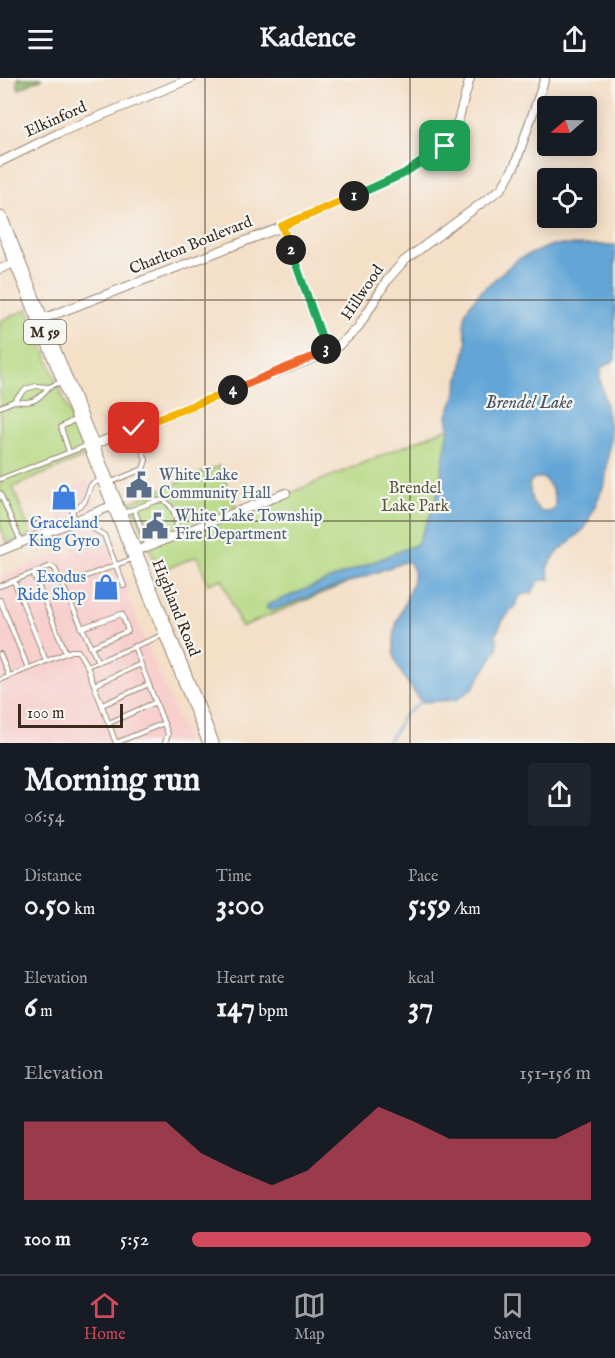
<!DOCTYPE html>
<meta charset="utf-8">
<style>
:root{--surface:#171b24;--page:#20242c;--text:#f1f3f6;--muted:#9ea1a6;--line:#363941;--accent:#d1495b}
body{margin:0;font-family:"IM FELL English",serif;background:var(--page);color:var(--text);height:100vh;display:flex;flex-direction:column;font-size:22px;white-space:nowrap}
*{box-sizing:border-box;margin:0}
p{font-size:20px;color:var(--muted)}
.icon{flex:none;width:33px;height:33px;fill:none;stroke:currentColor;stroke-width:2;stroke-linecap:round;stroke-linejoin:round}
.map{position:relative;height:665px;overflow:hidden}
.sheet{display:flex;flex-direction:column;background:var(--surface);flex:1}
.sheet>*{flex:none}
.needle{width:39px;rotate:250deg}
.buttons{position:absolute;left:537px;top:18px;display:grid;gap:12px}
.buttons a{display:grid;place-items:center;width:60px;height:60px;border-radius:6px;background:var(--surface);box-shadow:0 3px 15px #0003;font-size:30px}
.scale{position:absolute;left:18px;bottom:15px;width:105px;box-sizing:border-box;padding-left:6px;border:3px solid #3b2a1e;border-top:0;font-size:16px;line-height:21px;white-space:nowrap;color:#3b2a1e;-webkit-text-stroke:4px #f6f6f2;paint-order:stroke}
.pin{position:absolute;display:grid;place-items:center;width:51px;height:51px;color:#fff;margin:-26px;border-radius:12px;box-shadow:0 3px 9px #0006}
.km{position:absolute;width:30px;height:30px;margin:-15px;border-radius:50%;background:#222;color:#fff;font-size:16px;line-height:30px;text-align:center}
.round{display:grid;place-items:center;flex:none;width:63px;height:63px;border-radius:6px;background:var(--page)}
.head{display:flex;align-items:center;justify-content:space-between;height:102px;padding:0 24px}
h1{font-size:33px;font-weight:700;line-height:45px}
.stats{display:grid;grid-template-columns:repeat(3,1fr);gap:9px;height:102px;padding:6px 24px}
.stats div{display:grid;align-content:center}
.stats b{font-size:30px;font-weight:700}
.stats small{font-size:16px;font-weight:400}
.stats p{font-size:16px}
.chart{height:168px;padding:12px 24px}
.chart p{display:flex;justify-content:space-between}
.chart svg{width:100%;height:108px;margin-top:6px;fill:var(--accent);opacity:.7}
ul{padding:0 24px;list-style:none;font-size:20px}
li{display:grid;grid-template-columns:96px 72px 1fr;align-items:center;height:45px}
li i{height:15px;border-radius:8px;background:var(--accent)}
header{display:flex;justify-content:space-between;align-items:center;height:78px;padding:0 24px;background:var(--surface);font-size:27px;font-weight:700}
.menu{display:flex;justify-content:space-around;align-items:center;height:84px;border-top:2px solid var(--line);background:var(--surface);font-size:16px;color:var(--muted)}
.menu a{display:grid;justify-items:center;gap:3px}
.menu .current{color:var(--accent)}
.map>svg:first-child{display:block}
.built{fill:#f7d0cd}
.green{fill:#b5d881;stroke:#788150;stroke-width:1.5}
.forest{fill:#90b86f;stroke:#667146;stroke-width:1.5}
.water{fill:#62a5d6;stroke:#4e687a;stroke-width:1.5;fill-rule:evenodd}
.lines{fill:none;stroke-linecap:round;stroke-linejoin:round}
.stream{stroke:#62a5d6;stroke-width:2}
.lane-casing{stroke:#988472;stroke-width:6}
.street-casing{stroke:#988472;stroke-width:10}
.highway-casing{stroke:#988472;stroke-width:17}
.lane{stroke:#fff;stroke-width:4}
.street{stroke:#fff;stroke-width:8}
.highway{stroke:#fff;stroke-width:15}
.split-1-casing{stroke:#fff;stroke-width:12}
.split-2-casing{stroke:#fff;stroke-width:12}
.split-3-casing{stroke:#fff;stroke-width:12}
.split-4-casing{stroke:#fff;stroke-width:12}
.split-5-casing{stroke:#fff;stroke-width:12}
.split-1{stroke:#22a559;stroke-width:8}
.split-2{stroke:#f5b400;stroke-width:8}
.split-3{stroke:#22a559;stroke-width:8}
.split-4{stroke:#f0652b;stroke-width:8}
.split-5{stroke:#f5b400;stroke-width:8}
.grid{fill:none;stroke:#3b2a1e;stroke-width:1.5;stroke-opacity:0.55}
.labels{text-anchor:middle;dominant-baseline:central;stroke-width:4.5;stroke-linejoin:round;paint-order:stroke}
.shield{fill:#f6f6f2;stroke:#73675e;stroke-width:1.5}
.shield-label{font-size:15px;font-weight:bold;fill:#3b2a1e}
.street-label{font-size:16px;fill:#3b2a1e;stroke:#f6f6f2}
.service-label{font-size:16px;fill:#4e5e75;stroke:#f6f6f2;text-anchor:start}
.park-label{font-size:16px;fill:#5a5637;stroke:#f6f6f2}
.shop-label{font-size:16px;fill:#366cbe;stroke:#f6f6f2}
.water-label{font-size:18px;font-style:italic;fill:#49555e;stroke:#f6f6f2}
</style>
<header><svg class="icon" aria-label="menu" viewBox="0 0 24 24"><path d="M4 6h16M4 12h16M4 18h16"/></svg>Kadence<svg class="icon" aria-label="share" viewBox="0 0 24 24"><path d="M12 15V3M7 8l5-5 5 5M5 13v7h14v-7"/></svg></header>
<div class="map">
<svg width="615" height="665" viewBox="0 0 615 665">
<rect width="100%" height="100%" fill="#f6f6f2"/>
<filter id="ink" filterUnits="userSpaceOnUse"><feTurbulence type="fractalNoise" baseFrequency=".0167" numOctaves="2"/><feDisplacementMap in="SourceGraphic" scale="12" xChannelSelector="R" yChannelSelector="G"/><feConvolveMatrix kernelMatrix="1 2 1 2 8 2 1 2 1" color-interpolation-filters="sRGB"/></filter>
<filter id="wash" filterUnits="userSpaceOnUse"><feTurbulence type="fractalNoise" baseFrequency=".008" numOctaves="4" result="noise"/><feDisplacementMap in="SourceGraphic" scale="24" xChannelSelector="R" yChannelSelector="G"/><feGaussianBlur stdDeviation="1.35" result="paint"/><feColorMatrix in="noise" values="0 0 0 0 0 0 0 0 0 0 0 0 0 0 0 0 0 1.4 0 .05"/><feComposite in="paint" operator="in"/></filter>
<g filter="url(#wash)">
<rect width="100%" height="100%" fill="#f4dfc7"/>
<!-- built -->
<path class="built" d="M 87,402 L 131,513 L 126,516 L 186,660 L 186,665 L 0,665 L 0,499 L 54,476 L 72,476 L 50,419 Z"/>
<!-- green -->
<path class="green" d="M 28,231 L 86,378 L 13,409 L 31,457 L 7,466 L 0,448 L 0,243 Z
M 475,339 L 515,436 L 241,549 L 222,501 L 208,506 L 197,478 L 159,494 L 131,424 L 219,388 L 239,436 Z"/>
<!-- forest -->
<path class="forest" d="M 18,0 L 43,0 L 19,11 L 17,5 Z"/>
<!-- water -->
<path class="water" d="M 552,167 L 615,167 L 615,282 L 601,290 L 600,299 L 611,354 L 605,405 L 585,450 L 559,473 L 547,489 L 550,501 L 538,503 L 532,515 L 521,517 L 516,523 L 516,527 L 503,542 L 496,556 L 498,570 L 473,610 L 456,622 L 421,624 C 401,593 388,588 396,547 C 400,531 425,492 407,483 L 273,532 L 267,531 L 267,527 L 417,466 L 433,431 L 438,413 L 449,350 L 447,337 L 455,318 L 467,265 L 464,248 L 466,232 L 480,214 L 518,181 ZM 534,400 L 543,400 C 552,408 556,418 555,430 L 552,433 L 541,434 L 532,424 L 529,406 Z"/>
<g class="lines">
<!-- stream -->
<path class="stream" d="M 386,665 L 395,654 L 403,638 L 421,624"/>
</g>
</g>
<g filter="url(#ink)">
<g class="lines">
<!-- lane casing -->
<g class="lane-casing">
<path id="lane" d="M 49,309 C 37,323 33,326 14,323 L 26,311 L 36,308 L 49,309 L 61,304
M 0,329 L 14,323
M 69,374 L 61,349 L 76,341
M 0,401 L 86,368
M 109,405 L 143,391 L 146,382 L 135,351
M 0,415 L 21,464
M 134,431 L 148,468
M 123,435 L 156,423 L 164,422 C 176,431 177,443 177,457
M 87,438 L 92,450 L 104,457 L 124,508
M 75,443 L 72,432 L 84,425 L 91,407 L 100,402
M 33,495 L 66,575
M 84,499 L 132,481
M 14,503 L 46,583
M 0,508 L 51,488 L 55,491 L 98,584
M 0,522 L 28,590
M 81,550 L 122,536 L 128,553 L 90,569
M 134,568 L 168,656 L 165,665
M 0,576 L 9,598
M 87,588 L 163,557
M 0,602 L 71,573 L 78,573 L 87,588 L 116,665
M 94,607 L 141,586
M 102,627 L 149,606
M 109,645 L 156,624
M 116,665 L 164,645"/>
</g>
<!-- street casing -->
<g class="street-casing">
<path id="street" d="M 0,84 L 59,55 L 192,0
M 282,149 L 327,274
M 0,191 L 17,184
M 40,242 L 282,149 L 403,96 L 445,67 L 458,43 L 470,0
M 90,368 L 314,280 L 338,268 L 357,251 L 388,201 L 404,183 L 502,110 L 515,87 L 545,0
M 0,473 L 114,427
M 133,474 L 286,415"/>
</g>
<!-- highway casing -->
<g class="highway-casing">
<path id="highway" d="M 0,141 L 211,665"/>
</g>
<!-- lane -->
<use href="#lane" class="lane"/>
<!-- street -->
<use href="#street" class="street"/>
<!-- highway -->
<use href="#highway" class="highway"/>
</g>
</g>
<g class="lines" filter="url(#ink)">
<!-- split-1 casing -->
<g class="split-1-casing">
<path id="split-1" d="M 354,118 L 403,96 L 445,68"/>
</g>
<!-- split-2 casing -->
<g class="split-2-casing">
<path id="split-2" d="M 291,172 L 282,148 L 354,118"/>
</g>
<!-- split-3 casing -->
<g class="split-3-casing">
<path id="split-3" d="M 291,172 L 326,271"/>
</g>
<!-- split-4 casing -->
<g class="split-4-casing">
<path id="split-4" d="M 233,312 L 327,273 L 326,271"/>
</g>
<!-- split-5 casing -->
<g class="split-5-casing">
<path id="split-5" d="M 134,350 L 233,312"/>
</g>
<!-- split-1 -->
<use href="#split-1" class="split-1"/>
<!-- split-2 -->
<use href="#split-2" class="split-2"/>
<!-- split-3 -->
<use href="#split-3" class="split-3"/>
<!-- split-4 -->
<use href="#split-4" class="split-4"/>
<!-- split-5 -->
<use href="#split-5" class="split-5"/>
</g>
<!-- grid -->
<path class="grid" d="M 205,0 L 205,665M 410,0 L 410,665M 0,222 L 615,222M 0,443 L 615,443"/>
<!-- icons -->
<defs>
<g id="civic-bare" transform="scale(2.07)"><path d="M-.6-6.5H3V-4.5H.6V-3L4-1V1h2V6H-6V1h2V-1L-.6-3ZM-1.2 2.5V6h2.4V2.5Z" fill="#5c6f8a" stroke="#f6f6f2" stroke-width="2.5" paint-order="stroke"/></g>
<g id="shop-bare" transform="scale(2.07)"><path d="M-5-2.5h2.3a2.7 3.5 0 0 1 5.4 0H5L5.5 6h-11ZM-1.5-2.5h3a1.5 2.3 0 0 0-3 0Z" fill="#3f7fe0" stroke="#f6f6f2" stroke-width="2.5" paint-order="stroke"/></g>
</defs>
<g fill-rule="evenodd">
<use href="#civic-bare" x="139" y="407"/>
<use href="#shop-bare" x="64" y="419"/>
<use href="#civic-bare" x="155" y="448"/>
<use href="#shop-bare" x="106" y="509"/>
</g>
<g class="labels">
<!-- shield labels -->
<rect class="shield" x="24" y="242" width="42" height="24" rx="4.5"/>
<g class="shield-label">
<text x="45" y="254">M 59</text>
</g>
<!-- street labels -->
<g class="street-label">
<text transform="translate(56 42) rotate(-24)">Elkinford</text>
<text transform="translate(191 168) rotate(-22)">Charlton Boulevard</text>
<text transform="translate(363 215) rotate(-56)">Hillwood</text>
<text transform="translate(175 530) rotate(68)">Highland Road</text>
</g>
<!-- service labels -->
<g class="service-label">
<text x="159" y="398">White Lake<tspan x="159" dy="18">Community Hall</tspan></text>
<text x="175" y="439">White Lake Township<tspan x="175" dy="18">Fire Department</tspan></text>
</g>
<!-- park labels -->
<g class="park-label">
<text x="415" y="411">Brendel<tspan x="415" dy="18">Lake Park</tspan></text>
</g>
<!-- shop labels -->
<g class="shop-label">
<text x="64" y="446">Graceland<tspan x="64" dy="18">King Gyro</tspan></text>
<text x="86" y="500" text-anchor="end">Exodus<tspan x="86" dy="18">Ride Shop</tspan></text>
</g>
<!-- water labels -->
<g class="water-label">
<text x="529" y="325">Brendel Lake</text>
</g>
</g>
</svg>
<div class="buttons">
<a><svg class="needle" viewBox="-14 -14 28 28"><path d="M0-13l5 13h-10z" fill="#e53935"/><path d="M0 13l5-13h-10z" fill="#9ea1a6"/></svg></a>
<a><svg class="icon" aria-label="locate" viewBox="0 0 24 24"><circle cx="12" cy="12" r="6"/><path d="M12 2v4M12 18v4M2 12h4M18 12h4"/></svg></a>
</div>
<div class="scale">100 m</div>
<div class="pin" style="left:445px;top:68px;background:#1e9e55"><svg class="icon" aria-label="arrive" viewBox="0 0 24 24"><path d="M6 21V4h12l-3 4 3 4H6"/></svg></div>
<div class="pin" style="left:134px;top:350px;background:#d93025"><svg class="icon" aria-label="check" viewBox="0 0 24 24"><path d="M5 12l5 5 9-10"/></svg></div>
<b class="km" style="left:354px;top:118px">1</b>
<b class="km" style="left:291px;top:172px">2</b>
<b class="km" style="left:326px;top:271px">3</b>
<b class="km" style="left:233px;top:312px">4</b>
</div>
<section class="sheet">
<div class="head"><div><h1>Morning run</h1><p>06:54</p></div><a class="round"><svg class="icon" aria-label="share" viewBox="0 0 24 24"><path d="M12 15V3M7 8l5-5 5 5M5 13v7h14v-7"/></svg></a></div>
<div class="stats">
<div><p>Distance</p><b>0.50<small> km</small></b></div>
<div><p>Time</p><b>3:00</b></div>
<div><p>Pace</p><b>5:59<small> /km</small></b></div>
</div>
<div class="stats">
<div><p>Elevation</p><b>6<small> m</small></b></div>
<div><p>Heart rate</p><b>147<small> bpm</small></b></div>
<div><p>kcal</p><b>37</b></div>
</div>
<div class="chart"><p><span>Elevation</span>151–156 m</p>
<svg viewBox="0 0 160 44" preserveAspectRatio="none"><path d="M0 44V12L10 12L20 12L30 12L40 12L50 25L60 32L70 38L80 32L90 19L100 6L110 12L120 19L130 19L140 19L150 19L160 12V44z"/></svg>
</div>
<ul>
<li><b>100 m</b>5:52<i style="width:100%"></i></li>
</ul>
</section>
<nav class="menu">
<a class="current"><svg class="icon" aria-label="home" viewBox="0 0 24 24"><path d="M3 11l9-7 9 7M6 9v11h12V9"/></svg>Home</a>
<a><svg class="icon" aria-label="map" viewBox="0 0 24 24"><path d="M3 6l6-2 6 2 6-2v14l-6 2-6-2-6 2zM9 4v14M15 6v14"/></svg>Map</a>
<a><svg class="icon" aria-label="saved" viewBox="0 0 24 24"><path d="M7 4h10v16l-5-4-5 4z"/></svg>Saved</a>
</nav>
